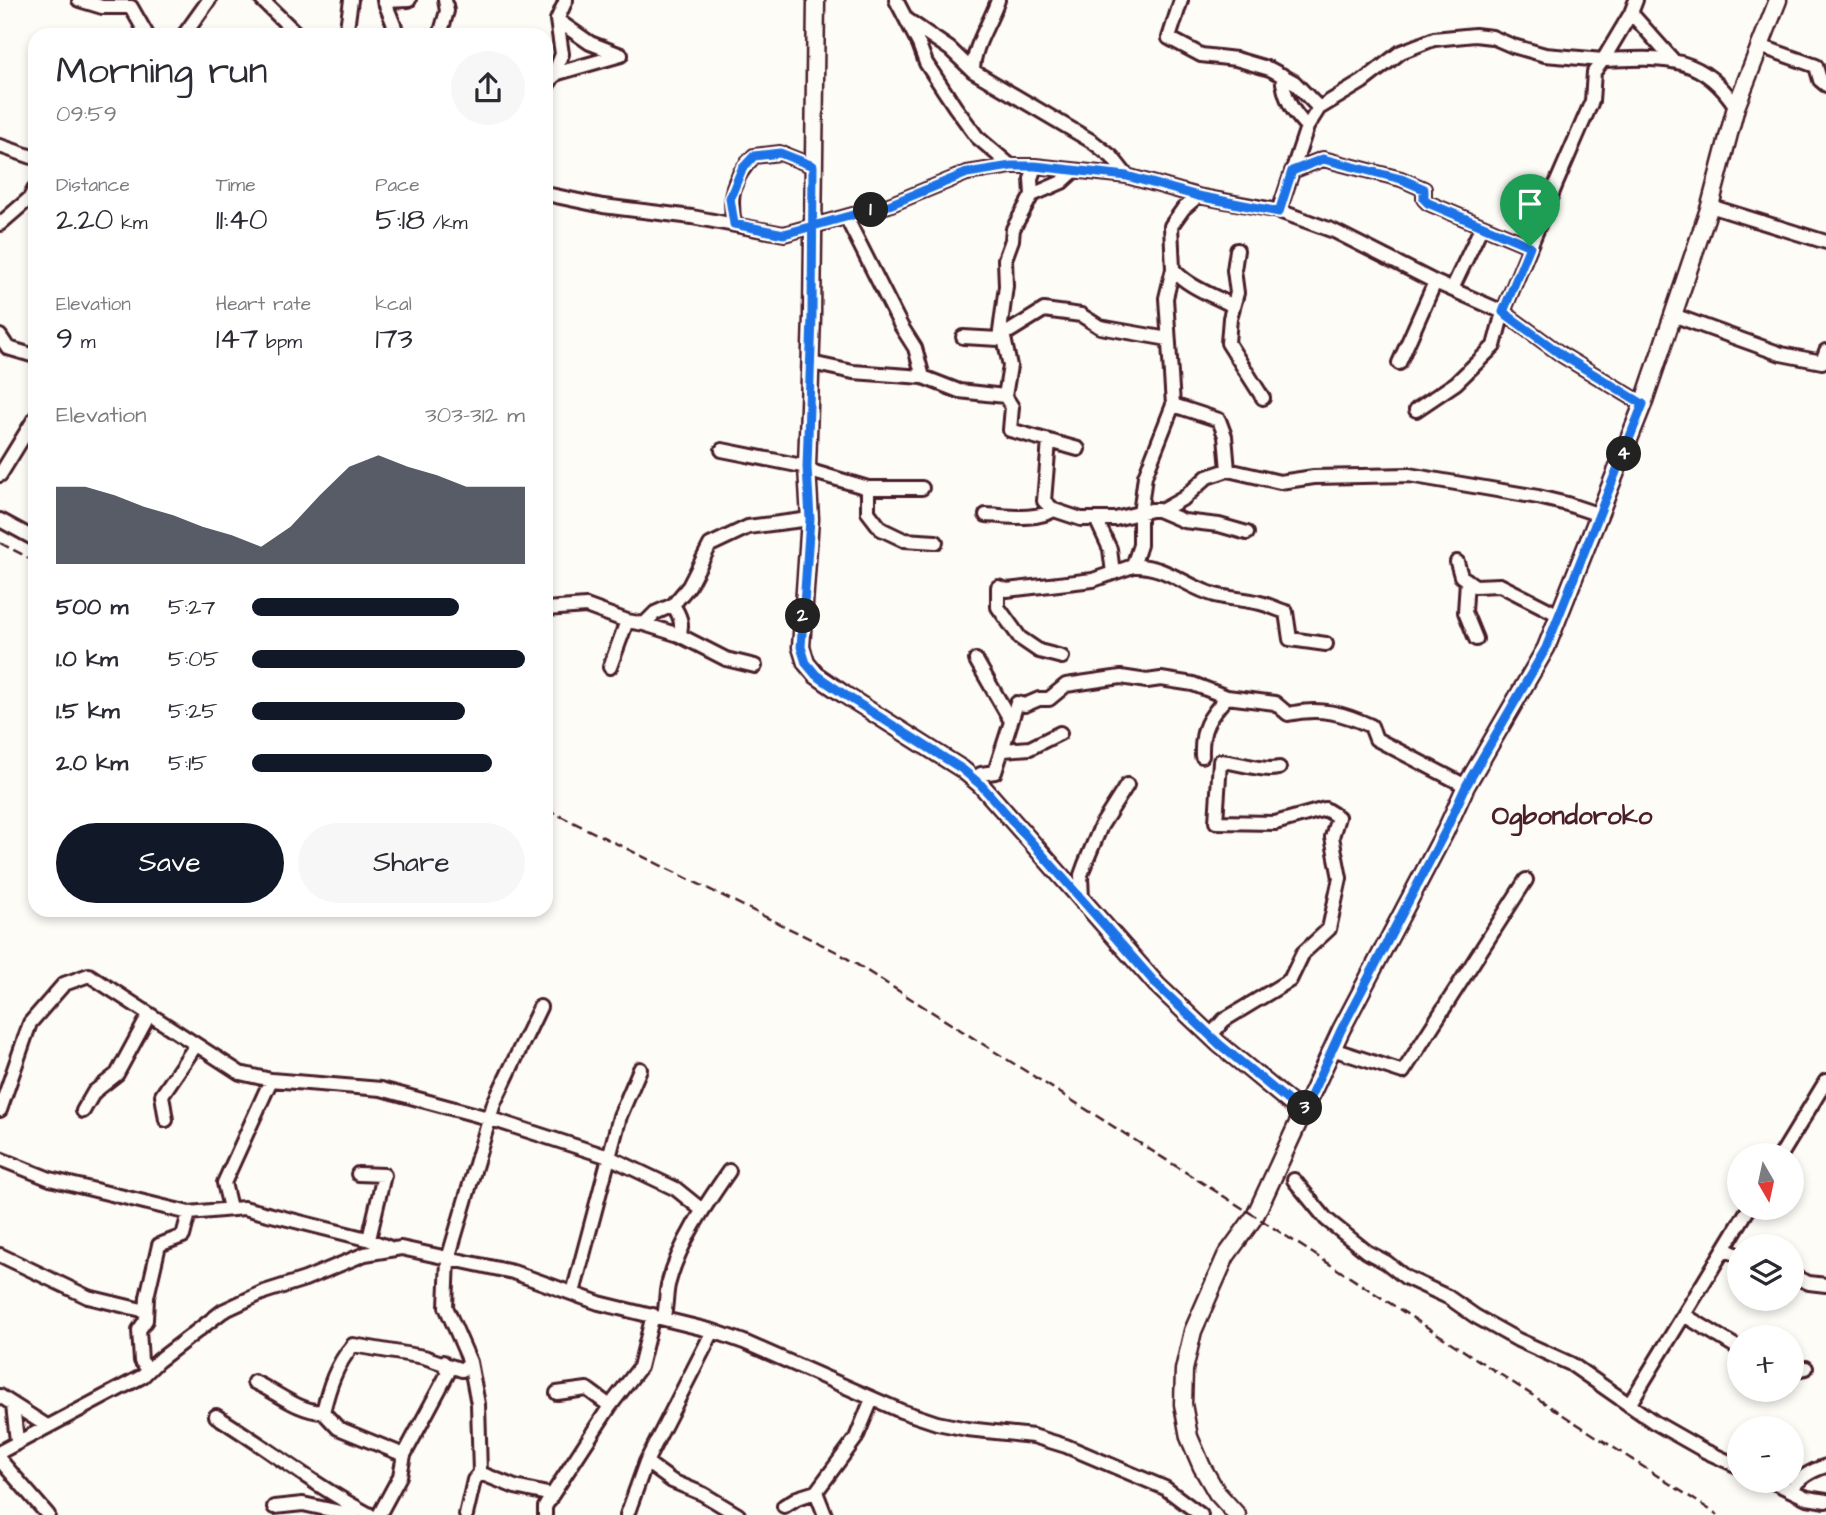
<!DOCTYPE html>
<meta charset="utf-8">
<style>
:root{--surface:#fff;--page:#f7f7f7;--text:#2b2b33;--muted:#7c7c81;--accent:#111827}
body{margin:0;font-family:"Architects Daughter",sans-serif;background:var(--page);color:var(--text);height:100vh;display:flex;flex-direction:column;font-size:26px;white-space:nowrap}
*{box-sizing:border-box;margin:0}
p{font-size:23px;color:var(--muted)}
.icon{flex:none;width:38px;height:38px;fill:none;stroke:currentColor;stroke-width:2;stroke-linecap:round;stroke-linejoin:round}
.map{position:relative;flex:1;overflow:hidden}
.details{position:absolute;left:28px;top:28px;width:525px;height:889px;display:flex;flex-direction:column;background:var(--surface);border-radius:21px;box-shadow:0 4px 10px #0003}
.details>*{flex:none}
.needle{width:46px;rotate:171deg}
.buttons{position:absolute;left:1727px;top:1143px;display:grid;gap:14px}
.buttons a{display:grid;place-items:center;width:77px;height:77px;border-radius:50%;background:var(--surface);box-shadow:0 4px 10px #0003;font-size:35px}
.pin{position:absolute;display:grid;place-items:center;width:60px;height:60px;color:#fff;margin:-72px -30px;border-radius:50% 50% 50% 0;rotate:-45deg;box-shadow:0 0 7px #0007}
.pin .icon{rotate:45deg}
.km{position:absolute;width:35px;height:35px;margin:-18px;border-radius:50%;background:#222;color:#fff;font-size:19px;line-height:35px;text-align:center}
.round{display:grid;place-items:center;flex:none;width:74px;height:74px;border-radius:37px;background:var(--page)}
.headline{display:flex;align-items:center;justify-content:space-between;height:119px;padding:0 28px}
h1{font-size:38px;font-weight:600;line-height:52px}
.stats{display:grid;grid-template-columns:repeat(3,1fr);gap:10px;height:119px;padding:7px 28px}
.stats div{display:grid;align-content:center}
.stats b{font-size:30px;font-weight:600}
.stats small{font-size:19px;font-weight:400}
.stats p{font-size:19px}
.chart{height:196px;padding:14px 28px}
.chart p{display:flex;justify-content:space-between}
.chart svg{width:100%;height:126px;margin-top:7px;fill:var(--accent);opacity:.7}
.cta{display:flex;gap:14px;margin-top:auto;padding:14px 28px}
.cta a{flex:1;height:80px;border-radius:42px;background:var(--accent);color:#fff;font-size:28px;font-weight:600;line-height:80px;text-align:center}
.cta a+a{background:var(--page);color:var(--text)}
ul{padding:0 28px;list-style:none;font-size:23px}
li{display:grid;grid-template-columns:112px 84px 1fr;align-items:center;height:52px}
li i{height:18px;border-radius:9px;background:var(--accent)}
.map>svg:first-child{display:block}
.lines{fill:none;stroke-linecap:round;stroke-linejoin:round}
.street-casing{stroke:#4a1f2b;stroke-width:18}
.secondary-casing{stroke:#4a1f2b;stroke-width:21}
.street{stroke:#fdfcf7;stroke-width:12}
.secondary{stroke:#fdfcf7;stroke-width:16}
.rail{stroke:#4a1f2b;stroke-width:2.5;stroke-dasharray:10 5;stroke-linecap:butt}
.route-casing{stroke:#fff;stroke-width:14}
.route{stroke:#1a73e8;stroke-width:9}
.labels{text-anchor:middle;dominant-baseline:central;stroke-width:5;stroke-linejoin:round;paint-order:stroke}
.quarter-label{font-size:26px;font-weight:bold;fill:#4a1f2b;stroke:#fdfcf7}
</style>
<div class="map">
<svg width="1826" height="1515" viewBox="0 0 1826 1515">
<rect width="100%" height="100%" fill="#fdfcf7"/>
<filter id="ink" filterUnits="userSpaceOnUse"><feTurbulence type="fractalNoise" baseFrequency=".0143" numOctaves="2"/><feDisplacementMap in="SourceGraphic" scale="14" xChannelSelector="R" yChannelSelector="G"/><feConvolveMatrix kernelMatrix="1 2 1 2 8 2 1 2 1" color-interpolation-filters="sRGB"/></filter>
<g filter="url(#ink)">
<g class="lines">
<!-- street casing -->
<g class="street-casing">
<path id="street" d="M 79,0 L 102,7 L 131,7 L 147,35
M 262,0 L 298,35
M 384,0 L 398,35
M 896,0 L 919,44 L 926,63 L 955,107 L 977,137 L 1011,166
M 1181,0 L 1169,38 L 1201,55 L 1236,59 L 1270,69 L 1294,82 L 1319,108
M 1636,0 L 1631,13 L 1672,59
M 384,1 L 409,0
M 906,19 L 950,49 L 973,71 L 1093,142 L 1112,157 L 1127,176
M 557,20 L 590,43 L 621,55
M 184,35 L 209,0
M 346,35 L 351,0
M 440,35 L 447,11 L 445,0
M 1760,46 L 1816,66 L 1820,80 L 1826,85
M 973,71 C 973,46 990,24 998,0
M 1282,75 C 1284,98 1292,111 1307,127
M 553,77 L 558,73 L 621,55
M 546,87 L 553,77 L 562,54 L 557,20 L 566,0
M 0,146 L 35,158
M 1292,171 L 1323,159 L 1401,179 L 1424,189 L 1424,199 L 1428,203 L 1530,246
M 546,194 L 603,206 L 692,217 L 784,234 L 889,205 L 967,173 L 1011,166 L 1035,166 L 1127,176 L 1198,196 L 1279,211 L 1334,231 L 1435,282 L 1503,312 L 1562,355 L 1643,404
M 1032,195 L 1062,182 L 1074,171
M 1198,196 L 1183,209 L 1171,226 L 1173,269 L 1166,298 L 1173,405 L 1145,476 L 1140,514 L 1140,545 L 1133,566 C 1164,564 1186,587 1215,595 C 1230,599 1245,599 1260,603 C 1268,605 1277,609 1286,612 L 1290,639 L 1326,644
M 1710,206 L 1826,242
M 1279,211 L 1307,127 L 1319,108 L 1362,82 L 1401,52 L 1434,39 L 1475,35 L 1492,37 L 1513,46 L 1545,55 L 1603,60 L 1631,13
M 846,217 L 901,326 L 915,348 L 923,377 L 959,391 L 1005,396 L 1010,366 L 1004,338 L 999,339
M 0,224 L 30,198 L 35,188
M 734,224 C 729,194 732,179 754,156 L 780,153 L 813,166
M 1237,250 L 1234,270 L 1237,293 L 1230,318 L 1228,343 L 1263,398
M 1173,269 C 1186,286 1215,296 1233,306
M 1452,289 L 1482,226
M 1673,315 L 1781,354 L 1822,362 L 1826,351
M 1001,333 L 1010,331 L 1044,310 L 1081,315 L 1100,327 L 1168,339
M 0,336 L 8,348 L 35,356
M 963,337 L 999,339 L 1006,286 L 1005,259 L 1012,240 L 1013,229 L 1032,195 L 1031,179 L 1035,166
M 811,363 L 853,372 L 923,377
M 1399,363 L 1435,282
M 1005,396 L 1012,407 L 1010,430 L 1078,449
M 1173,405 L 1219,420 L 1225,436 L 1228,470 L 1280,482 L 1314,477 L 1409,475 L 1538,497 L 1567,504 L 1600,515
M 1416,410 L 1456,383 L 1494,346 L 1503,312 L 1556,184 L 1592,101 L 1594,72 L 1603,60 C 1660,58 1701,52 1736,107
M 1049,441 L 1044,501 L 1054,510
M 722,450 L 807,467
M 807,470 L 868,488 L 922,488
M 0,475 L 35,418
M 868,488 L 868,512 L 881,529 L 904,540 L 936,542
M 1161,511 L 1184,498 L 1207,477 L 1228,470
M 986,515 C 1009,516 1034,521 1054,510 L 1081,519 L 1115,519 L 1151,510 L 1158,510 L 1184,521 L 1219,525 L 1247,533
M 1096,519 L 1110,549 L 1113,573
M 0,520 L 35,539
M 1457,562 L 1461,576 L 1475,586 L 1500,585 L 1559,615
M 1467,580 L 1465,612 L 1476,639
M 673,605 C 679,614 684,624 679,635 L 726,659 L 755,666
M 546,609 L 586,606 L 627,621
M 644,624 L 679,635
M 1062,657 L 1039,651 L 1020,638 L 998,607 L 998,587 L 1007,590 L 1093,580 L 1133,566
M 976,660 L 1011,721
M 610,667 L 627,621 L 644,624 L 655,613 L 673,605 L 689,586 L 710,545 L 748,527 L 810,519
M 1004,750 L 1030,748 L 1060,733
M 1202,756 C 1201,728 1208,718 1227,697
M 981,785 L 981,774 L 995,772 L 1017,703 L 1025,705 L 1039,699 L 1049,699 L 1066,685 L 1121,677 L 1147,681 L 1161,679 L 1193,684 L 1227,697 L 1275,703 L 1288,714 C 1320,707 1343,713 1371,726 L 1376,739 L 1466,786
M 1082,900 L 1081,875 L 1085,864 L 1101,826 L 1127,785
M 540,1007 L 494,1103 L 448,1259 L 446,1307 L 470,1362 L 478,1404 L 480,1473 L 515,1487 L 552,1495
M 1210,1036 L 1224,1020 L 1290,980 L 1303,953 L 1329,929 L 1340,878 L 1332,837 L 1338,817 L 1325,809 L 1275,823 L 1216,822 L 1220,761 C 1239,762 1262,772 1279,768
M 1332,1049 L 1403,1072 L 1526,880
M 0,1110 L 30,1023 L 64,984 L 89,975 L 240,1073 L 271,1080 L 381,1089 L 488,1118 L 609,1157 L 676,1189 L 702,1210
M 83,1111 L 94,1092 L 117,1074 L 149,1015
M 166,1120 L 162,1095 L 196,1045
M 1781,1155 L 1826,1081
M 0,1159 L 50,1179 L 189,1213
M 358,1174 L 384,1175 L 369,1239
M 1294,1180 L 1326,1219 L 1367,1252 L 1386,1262 L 1405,1277 L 1448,1297 L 1475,1316 L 1518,1340 L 1571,1364 L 1654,1422 L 1705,1451 L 1740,1467
M 230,1208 L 224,1183 L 271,1080
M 1724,1249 L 1740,1256
M 0,1255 L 88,1297 L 146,1311
M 1792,1276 L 1809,1283 L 1826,1285
M 573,1293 L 620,1116 L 640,1069
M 1684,1315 L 1740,1349
M 664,1317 C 666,1307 666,1295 668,1285 C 678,1245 706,1204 729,1171
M 149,1370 L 141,1361 L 139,1330 L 146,1320 L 147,1297 L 159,1245 L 183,1236 L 189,1213 L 244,1208 L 367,1239 L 393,1249
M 1792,1371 L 1806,1368
M 254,1382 C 277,1392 297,1411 323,1412 C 329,1387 336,1365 353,1345 L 424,1357 L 462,1370 L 470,1362
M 557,1393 L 587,1389 L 610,1406 L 640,1367 L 653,1315
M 0,1396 L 47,1426
M 13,1405 L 17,1441
M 1629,1405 L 1749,1208
M 323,1412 L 338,1428 L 404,1455 L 448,1373 L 443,1362
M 216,1416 C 268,1448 316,1487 370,1515
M 0,1452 L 143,1376 L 158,1361 L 223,1311 L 264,1292 L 305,1279 L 365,1254 L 401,1248 L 513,1272 L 599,1303 L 713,1331 L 744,1342 L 901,1411 L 937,1423 L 967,1429 L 1033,1436 L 1066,1446 L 1165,1488 L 1201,1515
M 0,1460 L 48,1515
M 646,1462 L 672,1481 L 703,1494 L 738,1515
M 1769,1480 L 1807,1498 L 1826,1501
M 1790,1490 C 1801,1477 1810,1471 1826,1466
M 816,1492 L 825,1515
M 784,1506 L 797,1498 L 816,1492 L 856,1438 L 872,1399
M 274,1507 L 303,1504 L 354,1515
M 379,1515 L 400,1476 L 404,1455
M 466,1515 L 474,1480 L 480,1473
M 545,1515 L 545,1507 L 552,1495 L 610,1406
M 627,1515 L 646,1462 L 713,1331"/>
</g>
<!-- secondary casing -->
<g class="secondary-casing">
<path id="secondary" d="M 816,0 L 812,316 L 807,467 L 810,519 L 801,647 L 806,663 L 816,675 L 845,695 L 962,769 L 981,785 L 1157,985 L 1219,1044 L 1303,1113
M 1237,1515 L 1217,1493 L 1202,1467 L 1189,1437 L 1183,1404 L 1184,1370 L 1193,1331 L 1226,1256 L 1255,1216 L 1341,1030 L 1445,832 L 1466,786 L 1546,648 L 1643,404 L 1710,206 L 1736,107 L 1778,0"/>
</g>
<!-- street -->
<use href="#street" class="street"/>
<!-- secondary -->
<use href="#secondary" class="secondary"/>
<!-- rail -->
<path class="rail" d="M 0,543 L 35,561
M 546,809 L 837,952 L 1255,1216 L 1718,1515"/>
</g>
</g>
<g class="lines" filter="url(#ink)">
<!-- route casing -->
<g class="route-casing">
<path id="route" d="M 1530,246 L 1428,203 L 1424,199 L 1424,189 L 1401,179 L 1323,159 L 1292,171 L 1279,212 L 1198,196 L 1127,176 L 1035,166 L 1011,166 L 967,173 L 889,205 L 784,234 L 734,224 L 730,198 L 742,169 L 754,156 L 780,153 L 813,166 L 812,316 L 807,467 L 810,519 L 801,647 L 806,663 L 816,675 L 845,695 L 962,769 L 981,785 L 1157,985 L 1219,1044 L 1303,1113 L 1341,1030 L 1445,832 L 1466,786 L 1546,648 L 1643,404 L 1562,355 L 1503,312 L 1530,246"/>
</g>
<!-- route -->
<use href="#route" class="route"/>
</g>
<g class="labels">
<!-- quarter labels -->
<g class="quarter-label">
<text x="1572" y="816">Ogbondoroko</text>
</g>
</g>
</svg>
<div class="buttons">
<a><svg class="needle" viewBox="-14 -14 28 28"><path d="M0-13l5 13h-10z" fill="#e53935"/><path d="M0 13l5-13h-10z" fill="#7c7c81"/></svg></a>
<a><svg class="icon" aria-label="layers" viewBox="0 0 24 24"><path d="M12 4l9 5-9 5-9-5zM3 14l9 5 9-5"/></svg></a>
<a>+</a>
<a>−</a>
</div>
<div class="pin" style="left:1530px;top:246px;background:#1e9e55"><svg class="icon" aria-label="arrive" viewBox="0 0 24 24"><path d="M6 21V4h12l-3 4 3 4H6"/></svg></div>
<b class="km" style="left:871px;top:210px">1</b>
<b class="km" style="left:803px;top:616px">2</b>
<b class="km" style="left:1305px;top:1108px">3</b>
<b class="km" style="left:1624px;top:454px">4</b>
<section class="details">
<div class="headline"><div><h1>Morning run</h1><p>09:59</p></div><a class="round"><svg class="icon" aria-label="share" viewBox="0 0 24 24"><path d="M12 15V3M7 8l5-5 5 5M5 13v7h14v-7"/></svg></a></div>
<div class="stats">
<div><p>Distance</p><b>2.20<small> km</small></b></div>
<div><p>Time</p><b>11:40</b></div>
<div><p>Pace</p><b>5:18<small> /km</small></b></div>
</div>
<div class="stats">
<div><p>Elevation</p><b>9<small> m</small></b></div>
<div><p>Heart rate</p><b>147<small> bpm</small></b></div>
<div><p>kcal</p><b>173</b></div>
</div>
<div class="chart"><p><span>Elevation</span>303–312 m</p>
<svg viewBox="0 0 160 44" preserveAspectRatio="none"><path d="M0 44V17L10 17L20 20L30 24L40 27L50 31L60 34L70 38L80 31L90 20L100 10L110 6L120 10L130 13L140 17L150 17L160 17V44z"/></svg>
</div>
<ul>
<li><b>500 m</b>5:27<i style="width:76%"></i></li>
<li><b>1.0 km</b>5:05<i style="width:100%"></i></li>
<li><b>1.5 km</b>5:25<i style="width:78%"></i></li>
<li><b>2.0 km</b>5:15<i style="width:88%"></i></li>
</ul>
<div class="cta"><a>Save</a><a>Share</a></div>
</section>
</div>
